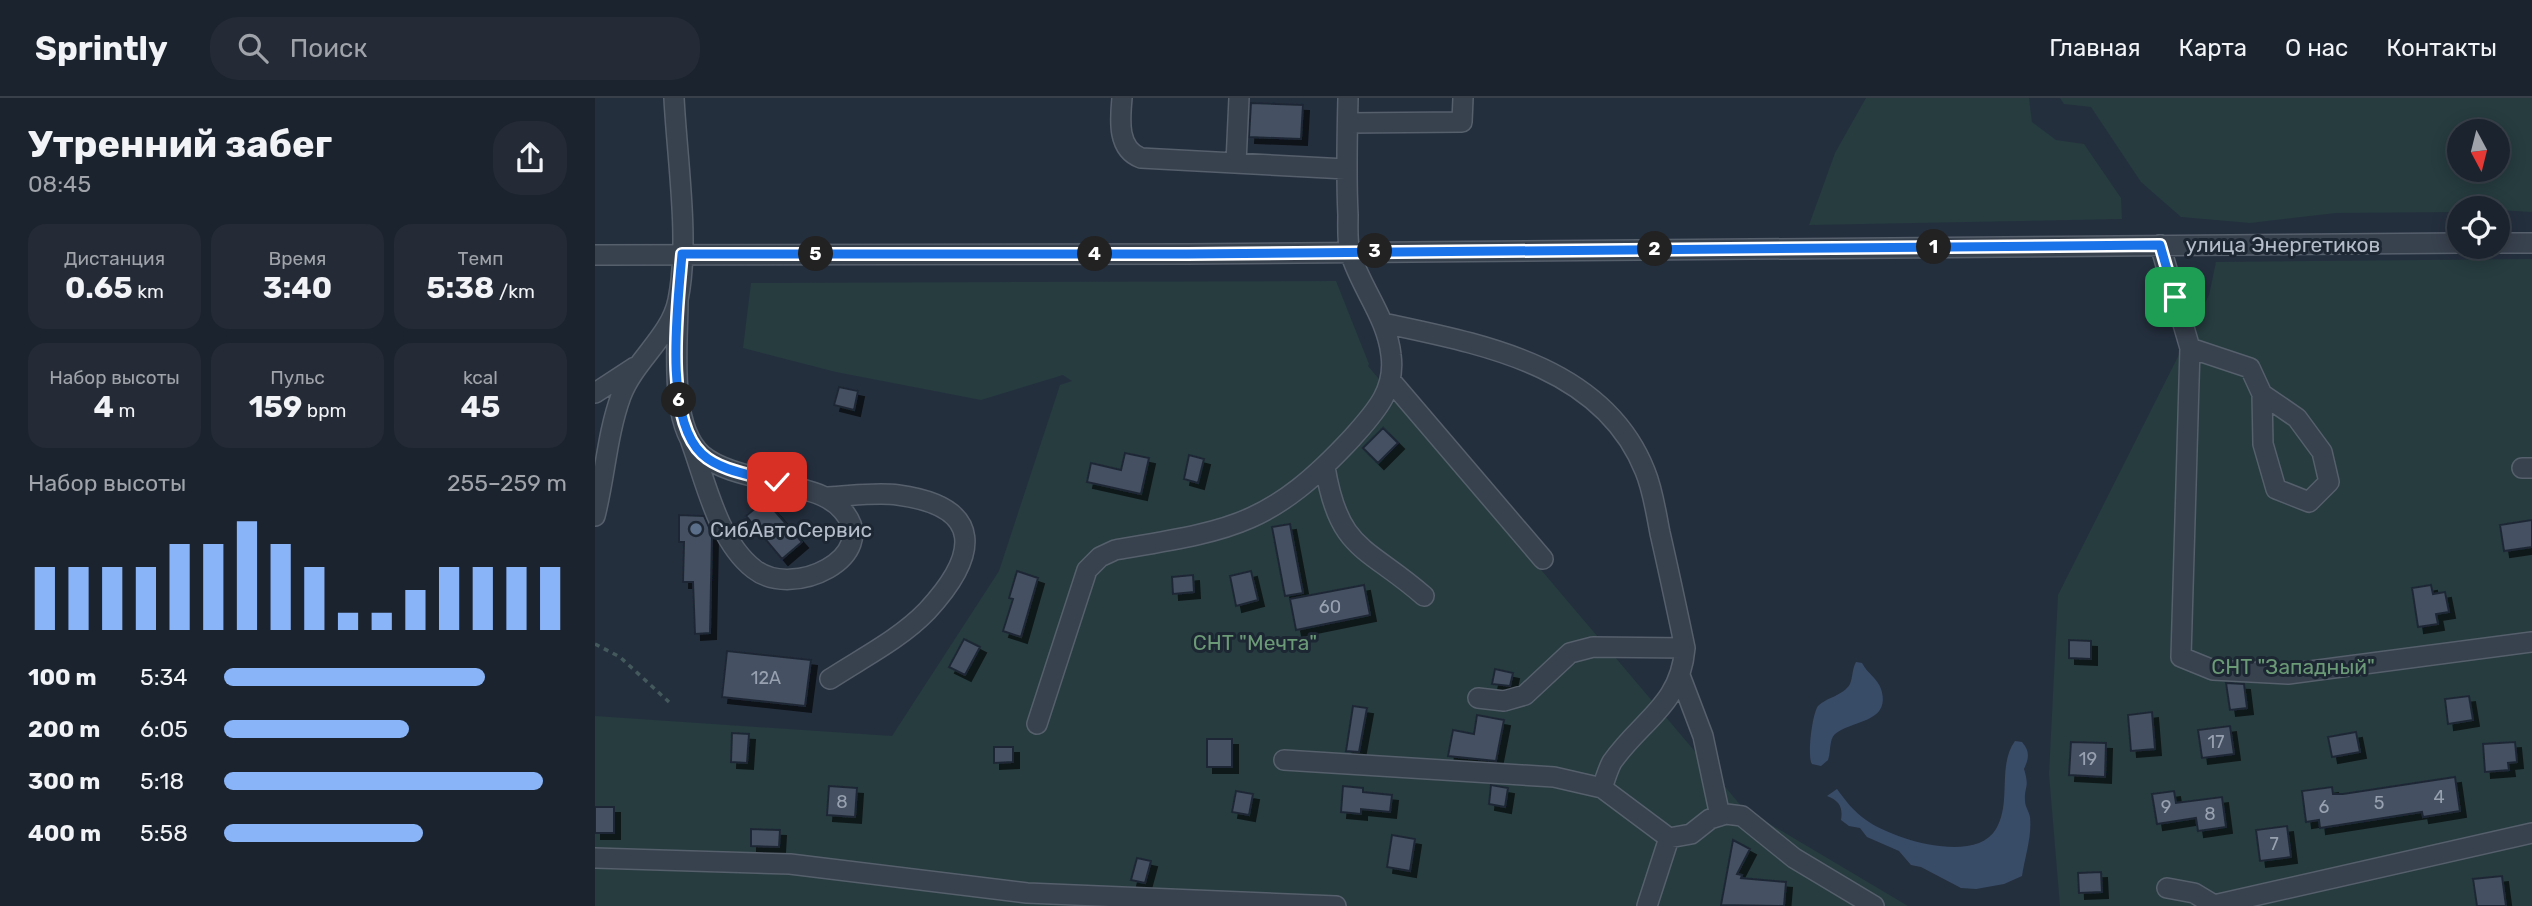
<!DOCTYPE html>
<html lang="ru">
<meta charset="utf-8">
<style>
:root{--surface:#1b232e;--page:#242b36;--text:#f1f3f6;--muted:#a0a4aa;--line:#39404a;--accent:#8ab4f8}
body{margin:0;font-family:Rubik,sans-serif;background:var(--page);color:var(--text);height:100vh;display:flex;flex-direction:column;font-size:26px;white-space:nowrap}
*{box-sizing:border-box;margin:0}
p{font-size:23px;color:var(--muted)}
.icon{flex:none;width:38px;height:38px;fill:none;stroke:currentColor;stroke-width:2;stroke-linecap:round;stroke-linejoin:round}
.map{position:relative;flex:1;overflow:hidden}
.side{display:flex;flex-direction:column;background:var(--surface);width:595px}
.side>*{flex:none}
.needle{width:46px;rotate:173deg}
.controls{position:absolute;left:1852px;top:21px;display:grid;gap:14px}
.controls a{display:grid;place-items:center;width:63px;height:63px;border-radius:50%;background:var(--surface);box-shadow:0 4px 18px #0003,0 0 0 2px var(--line);font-size:35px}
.pin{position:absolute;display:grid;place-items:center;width:60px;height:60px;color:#fff;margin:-30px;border-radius:14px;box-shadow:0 4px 10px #0006}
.km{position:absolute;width:35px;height:35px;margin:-18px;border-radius:50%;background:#222;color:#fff;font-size:19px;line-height:35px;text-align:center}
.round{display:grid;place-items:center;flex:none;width:74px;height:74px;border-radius:28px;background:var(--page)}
.headline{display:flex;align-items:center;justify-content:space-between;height:119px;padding:0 28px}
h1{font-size:38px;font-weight:700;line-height:52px}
.metrics{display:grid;grid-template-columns:repeat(3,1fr);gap:10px;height:119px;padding:7px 28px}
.metrics div{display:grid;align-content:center;border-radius:18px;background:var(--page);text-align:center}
.metrics b{font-size:30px;font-weight:700}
.metrics small{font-size:19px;font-weight:400}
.metrics p{font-size:19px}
.chart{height:196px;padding:14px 28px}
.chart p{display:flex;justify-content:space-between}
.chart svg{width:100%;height:126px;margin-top:7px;stroke:var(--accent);stroke-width:6}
ul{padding:0 28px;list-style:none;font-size:23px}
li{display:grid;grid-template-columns:112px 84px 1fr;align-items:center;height:52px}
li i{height:18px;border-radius:9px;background:var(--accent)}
header{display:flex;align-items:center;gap:42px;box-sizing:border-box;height:98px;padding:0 35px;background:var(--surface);border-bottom:2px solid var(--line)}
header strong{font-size:33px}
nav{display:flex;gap:38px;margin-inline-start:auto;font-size:24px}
.search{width:490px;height:63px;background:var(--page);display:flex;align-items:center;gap:18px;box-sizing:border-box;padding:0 24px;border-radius:28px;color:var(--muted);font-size:26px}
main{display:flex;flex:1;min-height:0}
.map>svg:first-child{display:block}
.green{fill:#263c3f;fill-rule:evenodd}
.water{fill:#394c67}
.building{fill:#455162;stroke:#1f2835;stroke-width:2;filter:url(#shadow)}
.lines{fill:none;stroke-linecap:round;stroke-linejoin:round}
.minor-casing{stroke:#565f6c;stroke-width:22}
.path{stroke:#44595c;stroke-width:3.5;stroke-dasharray:5 5;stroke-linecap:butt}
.minor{stroke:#38414e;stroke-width:19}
.route-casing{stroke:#fff;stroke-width:14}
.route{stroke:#1a73e8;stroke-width:9}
.service-dot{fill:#5c6f8a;stroke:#1d2633;stroke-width:2.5}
.labels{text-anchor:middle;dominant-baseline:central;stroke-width:6;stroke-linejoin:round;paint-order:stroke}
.number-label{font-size:18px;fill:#98a1af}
.street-label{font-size:21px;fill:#b4bcc9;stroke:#1d2633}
.poi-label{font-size:21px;fill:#b4bcc9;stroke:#1d2633;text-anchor:start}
.park-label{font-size:21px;fill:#6b9a76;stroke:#1d2633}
</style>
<header>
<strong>Sprintly</strong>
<div class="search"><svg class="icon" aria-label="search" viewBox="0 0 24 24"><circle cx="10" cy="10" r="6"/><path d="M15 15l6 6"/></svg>Поиск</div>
<nav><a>Главная</a><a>Карта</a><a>О нас</a><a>Контакты</a></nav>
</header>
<main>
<section class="side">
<div class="headline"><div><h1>Утренний забег</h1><p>08:45</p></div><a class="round"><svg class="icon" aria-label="share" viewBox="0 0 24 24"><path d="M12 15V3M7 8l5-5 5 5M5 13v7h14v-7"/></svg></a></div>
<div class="metrics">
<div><p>Дистанция</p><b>0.65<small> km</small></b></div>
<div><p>Время</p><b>3:40</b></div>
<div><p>Темп</p><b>5:38<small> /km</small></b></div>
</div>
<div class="metrics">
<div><p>Набор высоты</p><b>4<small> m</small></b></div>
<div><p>Пульс</p><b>159<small> bpm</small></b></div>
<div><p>kcal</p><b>45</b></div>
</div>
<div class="chart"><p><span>Набор высоты</span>255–259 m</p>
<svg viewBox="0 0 160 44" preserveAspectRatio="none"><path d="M5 44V22M15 44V22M25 44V22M35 44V22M45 44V14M55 44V14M65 44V6M75 44V14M85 44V22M95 44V38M105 44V38M115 44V30M125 44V22M135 44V22M145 44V22M155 44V22"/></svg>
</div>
<ul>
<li><b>100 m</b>5:34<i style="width:76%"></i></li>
<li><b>200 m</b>6:05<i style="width:54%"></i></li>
<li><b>300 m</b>5:18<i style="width:93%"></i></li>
<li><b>400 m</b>5:58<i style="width:58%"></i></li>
</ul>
</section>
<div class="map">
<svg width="1937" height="808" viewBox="0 0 1937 808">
<defs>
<filter id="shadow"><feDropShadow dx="6" dy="6" stdDeviation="0" flood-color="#0009"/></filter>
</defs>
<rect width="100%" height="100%" fill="#242f3e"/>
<!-- green -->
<path class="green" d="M 1271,0 L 1434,0 L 1437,24 L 1461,42 L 1489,46 L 1526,100 L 1527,121 L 1214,127 L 1240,55 Z
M 1465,0 L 1937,0 L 1937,114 L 1864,110 L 1864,114 L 1741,115 L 1655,125 L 1586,119 L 1546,84 L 1496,9 L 1469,6 ZM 1902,33 L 1902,72 L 1864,72 L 1864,33 Z
M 1937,161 L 1937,808 L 1465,808 L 1454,676 L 1463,497 L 1614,197 L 1621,164 Z
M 741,183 L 774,266 L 773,268 L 1148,710 L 1313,808 L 0,808 L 0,618 L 297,638 L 404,473 L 465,287 L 477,283 L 468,277 L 386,302 L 241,274 L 148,250 L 156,185 Z"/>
<!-- water -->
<path class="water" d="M 1261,564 L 1267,565 C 1272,575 1283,581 1286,591 C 1297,625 1256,622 1240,636 C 1234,641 1236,654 1233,662 L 1226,668 L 1217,666 C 1212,659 1217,616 1223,608 C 1232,599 1248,598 1255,586 C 1258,579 1257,571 1261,564 Z
M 1420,643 L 1427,644 C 1435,653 1434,660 1429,671 C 1435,691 1429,688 1430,703 C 1430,708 1434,714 1435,719 C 1437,739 1430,758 1427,778 L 1409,786 L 1381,791 L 1366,790 L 1326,769 L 1316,767 L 1304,753 L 1272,739 L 1265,730 L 1254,728 L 1246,722 C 1248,710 1245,703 1232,698 L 1242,691 C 1250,702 1259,714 1271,722 C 1297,741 1380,767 1401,731 C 1417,704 1402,668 1420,643 Z"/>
<!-- building -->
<path class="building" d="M 656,5 L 708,7 L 706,41 L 654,39 Z
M 244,289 L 263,293 L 259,312 L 239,307 Z
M 788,330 L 803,345 L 783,365 L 768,350 Z
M 530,355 L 554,360 L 546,396 L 492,384 L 496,365 L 526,372 Z
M 594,357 L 609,361 L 603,385 L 589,381 Z
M 170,402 L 207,444 L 187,461 L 151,418 Z
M 84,417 L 109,418 L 117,436 L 115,535 L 100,536 L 98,484 L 88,484 L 89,444 L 84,444 Z
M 1937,422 L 1937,449 L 1909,453 L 1905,427 Z
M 695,426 L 708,495 L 690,498 L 677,429 Z
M 422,473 L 443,480 L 426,539 L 408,533 L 418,501 L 414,500 Z
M 656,473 L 663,502 L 641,508 L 635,478 Z
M 598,477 L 599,494 L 578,496 L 577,479 Z
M 769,487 L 775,517 L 701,532 L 695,501 Z
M 1836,487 L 1838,496 L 1850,494 L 1854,514 L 1841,516 L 1843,526 L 1823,529 L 1817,490 Z
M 369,541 L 385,549 L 370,577 L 354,569 Z
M 1474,542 L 1496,543 L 1496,561 L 1474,560 Z
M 132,553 L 216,562 L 210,608 L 127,599 Z
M 900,571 L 918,575 L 915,588 L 897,586 Z
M 1631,585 L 1649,586 L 1652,610 L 1635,612 Z
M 1874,598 L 1878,622 L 1853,626 L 1850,601 Z
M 758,608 L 772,610 L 764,654 L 751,653 Z
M 1557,614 L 1560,651 L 1536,653 L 1533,617 Z
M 882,617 L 909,622 L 901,663 L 853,658 L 858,632 L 879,636 Z
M 1635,628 L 1639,656 L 1607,660 L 1603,632 Z
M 1761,634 L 1765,654 L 1737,659 L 1733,639 Z
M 137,635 L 154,636 L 152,665 L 136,664 Z
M 612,641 L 637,641 L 637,669 L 612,669 Z
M 1476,644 L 1511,645 L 1510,679 L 1474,677 Z
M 1920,644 L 1922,664 L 1913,665 L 1914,672 L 1890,674 L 1888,646 Z
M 399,649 L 418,649 L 418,664 L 399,665 Z
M 1860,679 L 1865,713 L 1828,719 L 1827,714 L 1725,730 L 1724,722 L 1711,724 L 1707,693 L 1737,689 L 1738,696 L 1748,696 Z
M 896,687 L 913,690 L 910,709 L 894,706 Z
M 234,688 L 262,690 L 260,719 L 232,717 Z
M 748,688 L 768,690 L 768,694 L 797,697 L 795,714 L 766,711 L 766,716 L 746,714 Z
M 641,693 L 658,696 L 654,717 L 637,714 Z
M 1579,693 L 1581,705 L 1627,699 L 1631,729 L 1603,733 L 1601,720 L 1562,726 L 1557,696 Z
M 0,709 L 19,709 L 19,735 L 0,735 Z
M 1692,728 L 1696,759 L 1665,763 L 1661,732 Z
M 156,731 L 185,732 L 184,749 L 156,748 Z
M 797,737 L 820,741 L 815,773 L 792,769 Z
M 1138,742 L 1155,751 L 1142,776 L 1147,777 L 1146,780 L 1191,784 L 1189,808 L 1126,807 Z
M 542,760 L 556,763 L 550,785 L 536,782 Z
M 1506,774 L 1507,794 L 1484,795 L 1483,775 Z
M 1907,778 L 1911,808 L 1882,808 L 1878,781 Z"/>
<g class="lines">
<!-- minor casing -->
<g class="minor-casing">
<path id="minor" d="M 527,0 C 525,22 522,51 546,60 L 751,71
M 753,25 L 867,24 L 868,0
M 641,65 L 644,0
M 1902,145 L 1937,145
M 1565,147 L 1595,250 L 1586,559 L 1618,572 L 1693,576 L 1937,544
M 0,157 L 592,156 L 1864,145
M 83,203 C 83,245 73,327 107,357 C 129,375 165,379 192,387 C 213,393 234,396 248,413 C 287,458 198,502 159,471 C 123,443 111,385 96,344
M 788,225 C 886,246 1008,267 1050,373 C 1058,392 1061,415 1065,435 C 1074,474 1082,512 1090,550 C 1085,608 1047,621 1017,664 C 1013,671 1010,682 1007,690
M 1595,250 L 1655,270 L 1667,296 L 1702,320 L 1727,354 L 1734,384 L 1714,404 L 1681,391 L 1668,346 L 1667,296
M 796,283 L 948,461
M 0,295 L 40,269
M 730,369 C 744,454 772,448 829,498
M 1927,370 L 1937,370
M 233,399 C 256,398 281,394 303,397 C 391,409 383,458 332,513 C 305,541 267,560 235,581
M 0,418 C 10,379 12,336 26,298 C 39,263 76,238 83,202 C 95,143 82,61 79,0
M 1086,580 L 1108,638 L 1125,718
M 883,600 L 909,603 L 930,597 L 975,555 L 998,549 L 1090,550
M 442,626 L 492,472 L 505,459 L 520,452 C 636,432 674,429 757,340 C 779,315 801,293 796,257 C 792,219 765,189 755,154 C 752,143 753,128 753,117 C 751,78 752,39 753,0
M 689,662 L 959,679 L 1007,690 L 1074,740 L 1052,808
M 1074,740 L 1096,736 L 1115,721 L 1131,716 L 1147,718 L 1199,760 L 1279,808
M 0,760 L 195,766 L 432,795 L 741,808
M 1572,790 L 1599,795 L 1619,807 L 1937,735"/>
</g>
<!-- path -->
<path class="path" d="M 0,546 L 25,559 L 74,604"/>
<!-- minor -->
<use href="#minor" class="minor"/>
</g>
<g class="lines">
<!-- route casing -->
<g class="route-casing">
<path id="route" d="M 182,384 C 158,377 125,373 107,356 C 68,320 83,205 87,156 L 592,156 L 1565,147 L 1580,199"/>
</g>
<!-- route -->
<use href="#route" class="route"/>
</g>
<!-- markers -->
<circle class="service-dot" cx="101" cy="431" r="7"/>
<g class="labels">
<!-- number labels -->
<g class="number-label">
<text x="735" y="509">60</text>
<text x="171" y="580">12А</text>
<text x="1621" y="644">17</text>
<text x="1493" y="661">19</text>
<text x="1844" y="699">4</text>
<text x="247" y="704">8</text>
<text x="1784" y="705">5</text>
<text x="1571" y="709">9</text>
<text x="1729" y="709">6</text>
<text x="1615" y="716">8</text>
<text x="1679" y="746">7</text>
</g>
<!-- street labels -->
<g class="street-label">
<text x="1688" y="146">улица Энергетиков</text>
</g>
<!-- poi labels -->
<g class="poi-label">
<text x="115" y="431">СибАвтоСервис</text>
</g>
<!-- park labels -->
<g class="park-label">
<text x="660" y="544">СНТ "Мечта"</text>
<text x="1698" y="568">СНТ "Западный"</text>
</g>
</g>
</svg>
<div class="controls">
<a><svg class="needle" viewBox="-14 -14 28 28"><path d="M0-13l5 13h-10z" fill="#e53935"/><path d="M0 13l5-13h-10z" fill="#a0a4aa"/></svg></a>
<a><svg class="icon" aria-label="locate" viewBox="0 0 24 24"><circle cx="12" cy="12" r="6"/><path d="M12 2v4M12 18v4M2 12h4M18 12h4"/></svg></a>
</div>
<div class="pin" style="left:1580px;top:199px;background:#1e9e55"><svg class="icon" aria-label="arrive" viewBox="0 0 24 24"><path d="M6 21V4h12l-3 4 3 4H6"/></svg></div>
<div class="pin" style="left:182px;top:384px;background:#d93025"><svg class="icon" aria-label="check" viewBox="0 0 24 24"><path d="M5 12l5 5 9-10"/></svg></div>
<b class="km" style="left:1339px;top:149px">1</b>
<b class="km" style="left:1060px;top:151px">2</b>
<b class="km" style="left:780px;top:153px">3</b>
<b class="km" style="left:500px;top:156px">4</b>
<b class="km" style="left:221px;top:156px">5</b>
<b class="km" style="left:84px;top:302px">6</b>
</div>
</main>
